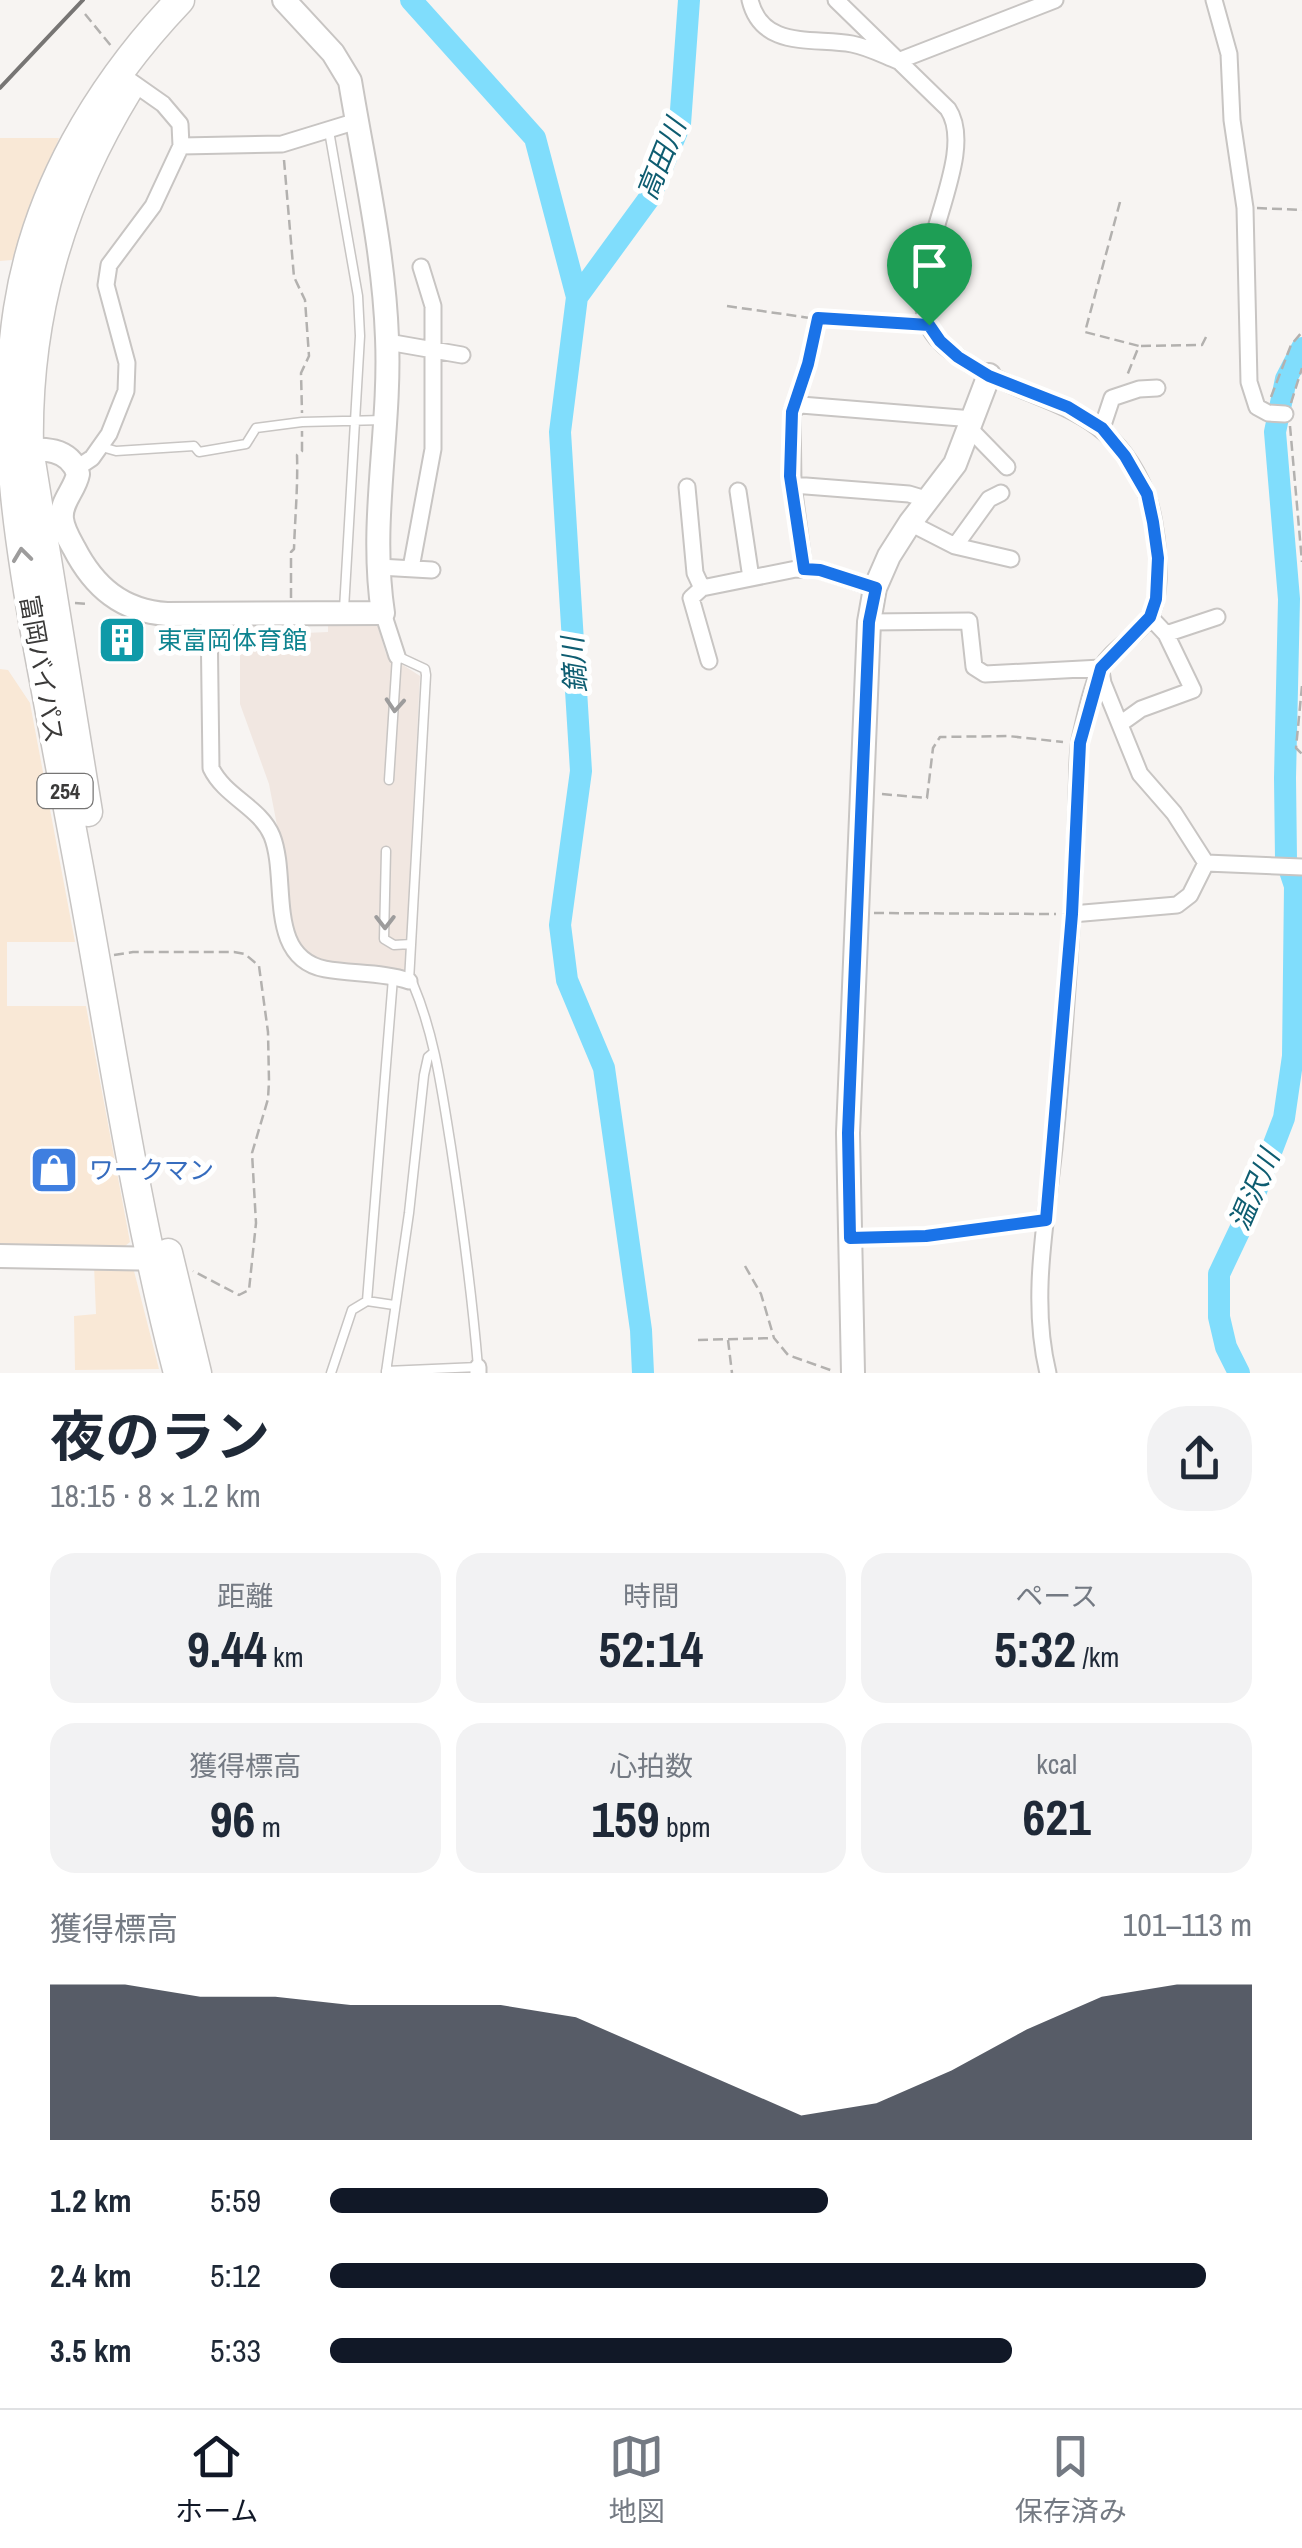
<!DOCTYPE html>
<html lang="ja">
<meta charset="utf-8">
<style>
:root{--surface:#fff;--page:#f2f2f3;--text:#1f2937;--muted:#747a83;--line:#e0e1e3;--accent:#111827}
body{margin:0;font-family:"Archivo Narrow","Noto Sans JP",sans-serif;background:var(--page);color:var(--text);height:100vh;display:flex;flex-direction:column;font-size:38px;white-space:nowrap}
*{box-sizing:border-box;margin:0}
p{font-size:32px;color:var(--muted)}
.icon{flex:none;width:55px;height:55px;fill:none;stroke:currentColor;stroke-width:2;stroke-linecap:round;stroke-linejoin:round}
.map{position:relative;height:1373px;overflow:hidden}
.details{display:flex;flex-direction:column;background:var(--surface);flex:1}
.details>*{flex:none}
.pin{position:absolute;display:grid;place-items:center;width:85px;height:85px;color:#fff;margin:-102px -42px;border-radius:50% 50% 50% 0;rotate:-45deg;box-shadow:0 0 10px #0007}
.pin .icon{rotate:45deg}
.round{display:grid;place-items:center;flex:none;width:105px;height:105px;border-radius:40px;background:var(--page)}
.headline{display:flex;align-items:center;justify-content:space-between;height:170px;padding:0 50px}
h1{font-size:55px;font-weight:700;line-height:75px}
.stats{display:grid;grid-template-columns:repeat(3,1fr);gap:15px;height:170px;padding:10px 50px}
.stats div{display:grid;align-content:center;border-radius:25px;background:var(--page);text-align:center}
.stats b{font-size:50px;font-weight:700}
.stats small{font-size:28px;font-weight:400}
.stats p{font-size:28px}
.chart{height:280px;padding:20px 50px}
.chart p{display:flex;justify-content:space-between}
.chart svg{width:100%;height:180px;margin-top:10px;fill:var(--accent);opacity:.7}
ul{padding:0 50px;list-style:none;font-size:32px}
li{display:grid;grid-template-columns:160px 120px 1fr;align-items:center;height:75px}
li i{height:25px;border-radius:12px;background:var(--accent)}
.tab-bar{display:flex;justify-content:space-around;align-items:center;height:140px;border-top:2px solid var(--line);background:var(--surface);font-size:28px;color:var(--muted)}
.tab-bar a{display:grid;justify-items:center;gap:5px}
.tab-bar .current{color:var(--accent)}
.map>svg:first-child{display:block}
.commercial{fill:#f9e8d6}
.built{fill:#f1e7e1}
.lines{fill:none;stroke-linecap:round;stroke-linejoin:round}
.river{stroke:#80ddfc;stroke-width:22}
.lane-casing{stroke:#c8c5c3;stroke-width:11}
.street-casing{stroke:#c8c5c3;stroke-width:19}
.secondary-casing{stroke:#c8c5c3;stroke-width:26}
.highway-casing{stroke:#c8c5c3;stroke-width:31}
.path{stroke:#b3b1af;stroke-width:2.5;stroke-dasharray:10 5;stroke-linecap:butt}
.lane{stroke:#fff;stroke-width:8}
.street{stroke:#fff;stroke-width:15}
.secondary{stroke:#fff;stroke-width:22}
.highway{stroke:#fff;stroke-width:28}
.rail{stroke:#777574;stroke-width:4}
.oneway{stroke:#9d9c9c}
.route-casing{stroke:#fff;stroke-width:20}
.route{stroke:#1a73e8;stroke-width:12}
.labels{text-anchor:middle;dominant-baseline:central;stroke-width:10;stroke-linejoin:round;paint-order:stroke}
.shield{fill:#fff;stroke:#767574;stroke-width:2.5}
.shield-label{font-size:22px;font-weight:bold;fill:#3b3a39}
.culture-label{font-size:25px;fill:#0d838f;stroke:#fff;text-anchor:start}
.street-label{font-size:25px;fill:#3b3a39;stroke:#fff}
.shop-label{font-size:25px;fill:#366cbe;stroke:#fff;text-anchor:start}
.water-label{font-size:28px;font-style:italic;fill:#0e5d71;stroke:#fff}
</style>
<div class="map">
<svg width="1302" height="1373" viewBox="0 0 1302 1373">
<rect width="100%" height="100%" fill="#f7f4f2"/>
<!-- commercial -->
<path class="commercial" d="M 0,138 L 59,138 L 12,260 L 0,261 Z
M 0,669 L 8,670 L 30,703 L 75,942 L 7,942 L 7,1006 L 86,1006 L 130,1242 L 125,1246 L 70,1250 L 0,1244 Z
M 94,1265 L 133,1267 L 159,1369 L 75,1370 L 74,1316 L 96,1314 Z"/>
<!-- built -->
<path class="built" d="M 328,622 L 377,624 L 386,654 L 420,676 L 405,973 L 322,962 L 302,951 L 292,934 L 281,846 L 269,784 L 240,704 L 240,636 L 328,632 Z"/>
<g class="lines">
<!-- river -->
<path class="river" d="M 411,0 L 535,138 L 577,297 L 560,432 L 581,771 L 560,925 L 567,980 L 604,1068 L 641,1330 L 643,1373
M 577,297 L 650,197 L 680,124 L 689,0
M 1239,1373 L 1226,1347 L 1219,1317 L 1219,1274 L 1246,1217 L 1284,1118 L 1293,1056 L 1295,886 L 1286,859 L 1285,778 L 1289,599 L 1275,432 L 1286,379 L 1302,348"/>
<!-- lane casing -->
<g class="lane-casing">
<path id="lane" d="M 329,131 L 358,296 L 360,336 L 344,609
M 102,447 L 116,451 L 194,446 L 199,452 L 246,444 L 256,428 L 302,422 L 384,420
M 386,851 L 384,939 L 394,945 L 411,944
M 367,1301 L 393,978
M 386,1371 L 478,1367 C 472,1294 462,1220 451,1147 C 442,1092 435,1036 413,984 L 409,981 L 426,675 L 425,669 L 397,656 L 389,780
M 386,1372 L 409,1213 L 424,1075 L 428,1057 L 434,1052
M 331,1373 L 352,1310 L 367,1301 L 394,1305"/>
</g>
<!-- street casing -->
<g class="street-casing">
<path id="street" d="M 750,0 C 762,50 814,37 852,44 C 868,47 883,55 898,61 L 1055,0
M 836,0 L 948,109 C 981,159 899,269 930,329 C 938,344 956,355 969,364 C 1041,407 1110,403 1146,493 C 1157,520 1166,594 1148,619 C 1136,637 1112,649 1101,668 C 1092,683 1084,722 1080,740 C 1077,757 1078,776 1077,793 C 1076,833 1074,874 1072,914 C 1067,992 1062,1070 1054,1148 C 1046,1222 1030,1300 1048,1373
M 1214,0 L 1229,54 L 1232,120 L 1245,208 L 1249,382 L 1257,407 L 1268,413 L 1285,414
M 181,146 L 282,144 L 357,121
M 388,342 L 462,355
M 969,428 L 1007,467
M 1102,428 L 1112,398 L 1139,389 L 1157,388
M 77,468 L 92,458 L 109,434 L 126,391 L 127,363 L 106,285 L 109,265 L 153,206 L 181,146 L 180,124 L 163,104 L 126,78
M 793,485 L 804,569
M 687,487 L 695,573 L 702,588
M 738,491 L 751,578
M 929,500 L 909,494 L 793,485 L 792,411 L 801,405 L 973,419
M 910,523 L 955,546 L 1011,559
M 955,546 L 989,499 L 1001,493
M 379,567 L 432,570
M 411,568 L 433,449 L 433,306 L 421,267
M 209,613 L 211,768 C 225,797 260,807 272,836 C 289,879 265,957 325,969 C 352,974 384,972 409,981
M 383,613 L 397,656
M 869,622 L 969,621 L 974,667 L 985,674 L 1101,668
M 1166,634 L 1217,617
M 709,661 L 691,598 L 702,588 L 796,569 L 820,570 L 875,588
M 1101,671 L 1103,683 L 1140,774 L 1174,813 L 1206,863 L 1302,867
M 1120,724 L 1141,709 L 1193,690 L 1166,634 L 1150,617
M 1072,914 L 1177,905 L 1190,895 L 1206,863
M 478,1367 L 478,1373"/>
</g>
<!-- secondary casing -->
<g class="secondary-casing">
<path id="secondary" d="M 13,450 C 38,449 69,445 78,474 C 75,490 60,502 62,519 C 63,529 69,539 74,548 C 94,587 122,611 167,614 L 383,613 C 369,521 391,430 387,338 C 384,252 364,166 350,81 L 333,53 L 284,0
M 0,1256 L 166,1259
M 853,1373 L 848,1133 L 869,622 L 875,588 L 889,556 L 910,523 L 955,464 L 989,375"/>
</g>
<!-- highway casing -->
<g class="highway-casing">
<path id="highway" d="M 88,812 L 29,449 C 26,318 60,201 128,90
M 168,1253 L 197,1373
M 178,1373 C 134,1205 110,1032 78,862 C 65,792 52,723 39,654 C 18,540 0,425 18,309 C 36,191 98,86 180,0"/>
</g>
<!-- path -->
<path class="path" d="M 85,14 L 112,47
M 284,160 L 294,277 L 305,300 L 309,356 L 301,373 L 302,413
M 1120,202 L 1085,332 L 1139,346 L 1126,378
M 1257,208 L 1302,210
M 727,306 L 824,320 L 914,324
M 1141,346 L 1202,345 L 1207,335
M 797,391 L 808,364 L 818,318
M 1271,397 L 1291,345 L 1302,332
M 1291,403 L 1302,368
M 1290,426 L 1302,562
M 291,598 L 291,552 L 294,549 C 295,517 298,487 297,455 L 302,451 L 302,431
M 75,603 L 89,604
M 1302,686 L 1296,748 L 1302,754
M 882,794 L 927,798 L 933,748 L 940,737 L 1008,736 L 1063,742
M 874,913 L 1056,914
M 114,955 L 133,952 L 234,952 L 245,954 L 259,966 L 268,1032 L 269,1081 L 268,1099 L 252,1153 L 256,1223 L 249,1290 L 239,1295 L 193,1271
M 869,1237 L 925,1236 L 1030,1221
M 745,1266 L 761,1294 L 774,1338 L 788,1355 L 833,1371
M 698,1340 L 773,1338
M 728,1340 L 732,1373"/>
<!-- lane -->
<use href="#lane" class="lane"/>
<!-- street -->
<use href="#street" class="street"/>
<!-- secondary -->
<use href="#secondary" class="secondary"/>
<!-- highway -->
<use href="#highway" class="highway"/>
<!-- rail -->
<path class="rail" d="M 0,88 L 83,0"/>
</g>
<!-- one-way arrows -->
<defs><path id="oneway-chevron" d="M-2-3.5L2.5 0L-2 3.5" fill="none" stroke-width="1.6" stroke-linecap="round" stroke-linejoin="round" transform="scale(2.5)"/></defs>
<g class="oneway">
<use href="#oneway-chevron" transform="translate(22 555) rotate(-97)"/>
<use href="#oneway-chevron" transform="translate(395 705) rotate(94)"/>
<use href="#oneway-chevron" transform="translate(385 922) rotate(90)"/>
</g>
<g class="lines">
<!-- route casing -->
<g class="route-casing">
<path id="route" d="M 818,318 L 929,325 L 940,341 L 958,357 L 989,376 L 1068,407 L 1102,428 L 1125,456 L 1147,494 L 1153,522 L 1158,558 L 1156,599 L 1150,617 L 1101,668 L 1080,743 L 1072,914 L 1046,1220 L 926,1236 L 850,1238 L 848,1133 L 869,622 L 876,588 L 820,570 L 804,569 L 790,476 L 792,412 L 808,364 Z"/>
</g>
<!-- route -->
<use href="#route" class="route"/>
</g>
<!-- icons -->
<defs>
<g id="building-square" transform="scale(2.5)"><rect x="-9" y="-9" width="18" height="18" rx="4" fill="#0f9aa8" stroke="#fff"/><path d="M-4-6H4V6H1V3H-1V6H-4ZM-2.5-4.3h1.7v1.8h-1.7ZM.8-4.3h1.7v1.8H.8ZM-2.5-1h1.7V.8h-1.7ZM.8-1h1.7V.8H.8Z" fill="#fff"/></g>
<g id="shop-square" transform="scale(2.5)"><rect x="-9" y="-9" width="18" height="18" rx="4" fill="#3f7fe0" stroke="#fff"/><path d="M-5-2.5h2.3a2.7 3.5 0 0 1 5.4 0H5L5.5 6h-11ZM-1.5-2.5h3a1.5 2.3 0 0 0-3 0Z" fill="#fff"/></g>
</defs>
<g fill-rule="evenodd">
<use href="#building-square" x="122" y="640"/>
<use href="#shop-square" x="54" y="1170"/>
</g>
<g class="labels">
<!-- shield labels -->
<rect class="shield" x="37.5" y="774" width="55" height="34" rx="8"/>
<g class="shield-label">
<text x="65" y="791">254</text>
</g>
<!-- culture labels -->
<g class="culture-label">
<text x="157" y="640">東富岡体育館</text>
</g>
<!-- street labels -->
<g class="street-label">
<text transform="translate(42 669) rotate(80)">富岡バイパス</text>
</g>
<!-- shop labels -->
<g class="shop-label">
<text x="89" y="1170">ワークマン</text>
</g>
<!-- water labels -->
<g class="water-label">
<text transform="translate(661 159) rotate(-68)">高田川</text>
<text transform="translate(574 665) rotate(-94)">鏑川</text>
<text transform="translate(1254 1190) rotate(-67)">温沢川</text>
</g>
</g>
</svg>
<div class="pin" style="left:929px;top:325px;background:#1e9e55"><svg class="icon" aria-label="arrive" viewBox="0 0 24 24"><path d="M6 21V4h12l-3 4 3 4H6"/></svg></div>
</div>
<section class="details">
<div class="headline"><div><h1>夜のラン</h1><p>18:15 · 8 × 1.2 km</p></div><a class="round"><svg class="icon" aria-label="share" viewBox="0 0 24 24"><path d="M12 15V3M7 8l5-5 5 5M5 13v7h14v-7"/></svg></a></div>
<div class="stats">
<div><p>距離</p><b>9.44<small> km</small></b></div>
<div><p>時間</p><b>52:14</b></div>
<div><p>ペース</p><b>5:32<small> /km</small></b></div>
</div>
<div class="stats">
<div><p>獲得標高</p><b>96<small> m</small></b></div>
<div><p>心拍数</p><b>159<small> bpm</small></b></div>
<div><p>kcal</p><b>621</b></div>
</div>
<div class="chart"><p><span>獲得標高</span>101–113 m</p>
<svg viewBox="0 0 160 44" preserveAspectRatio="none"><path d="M0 44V6L10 6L20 9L30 9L40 11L50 11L60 11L70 14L80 22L90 30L100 38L110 35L120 27L130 17L140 9L150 6L160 6V44z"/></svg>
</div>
<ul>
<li><b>1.2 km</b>5:59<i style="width:54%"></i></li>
<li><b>2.4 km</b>5:12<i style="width:95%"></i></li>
<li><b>3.5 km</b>5:33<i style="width:74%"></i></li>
</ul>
</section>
<nav class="tab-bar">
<a class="current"><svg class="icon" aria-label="home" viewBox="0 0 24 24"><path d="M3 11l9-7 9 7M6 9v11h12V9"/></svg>ホーム</a>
<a><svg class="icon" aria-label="map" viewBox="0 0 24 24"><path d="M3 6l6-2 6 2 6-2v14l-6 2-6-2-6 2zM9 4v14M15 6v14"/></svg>地図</a>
<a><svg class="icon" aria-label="saved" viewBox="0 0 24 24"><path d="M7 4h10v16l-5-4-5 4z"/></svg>保存済み</a>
</nav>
